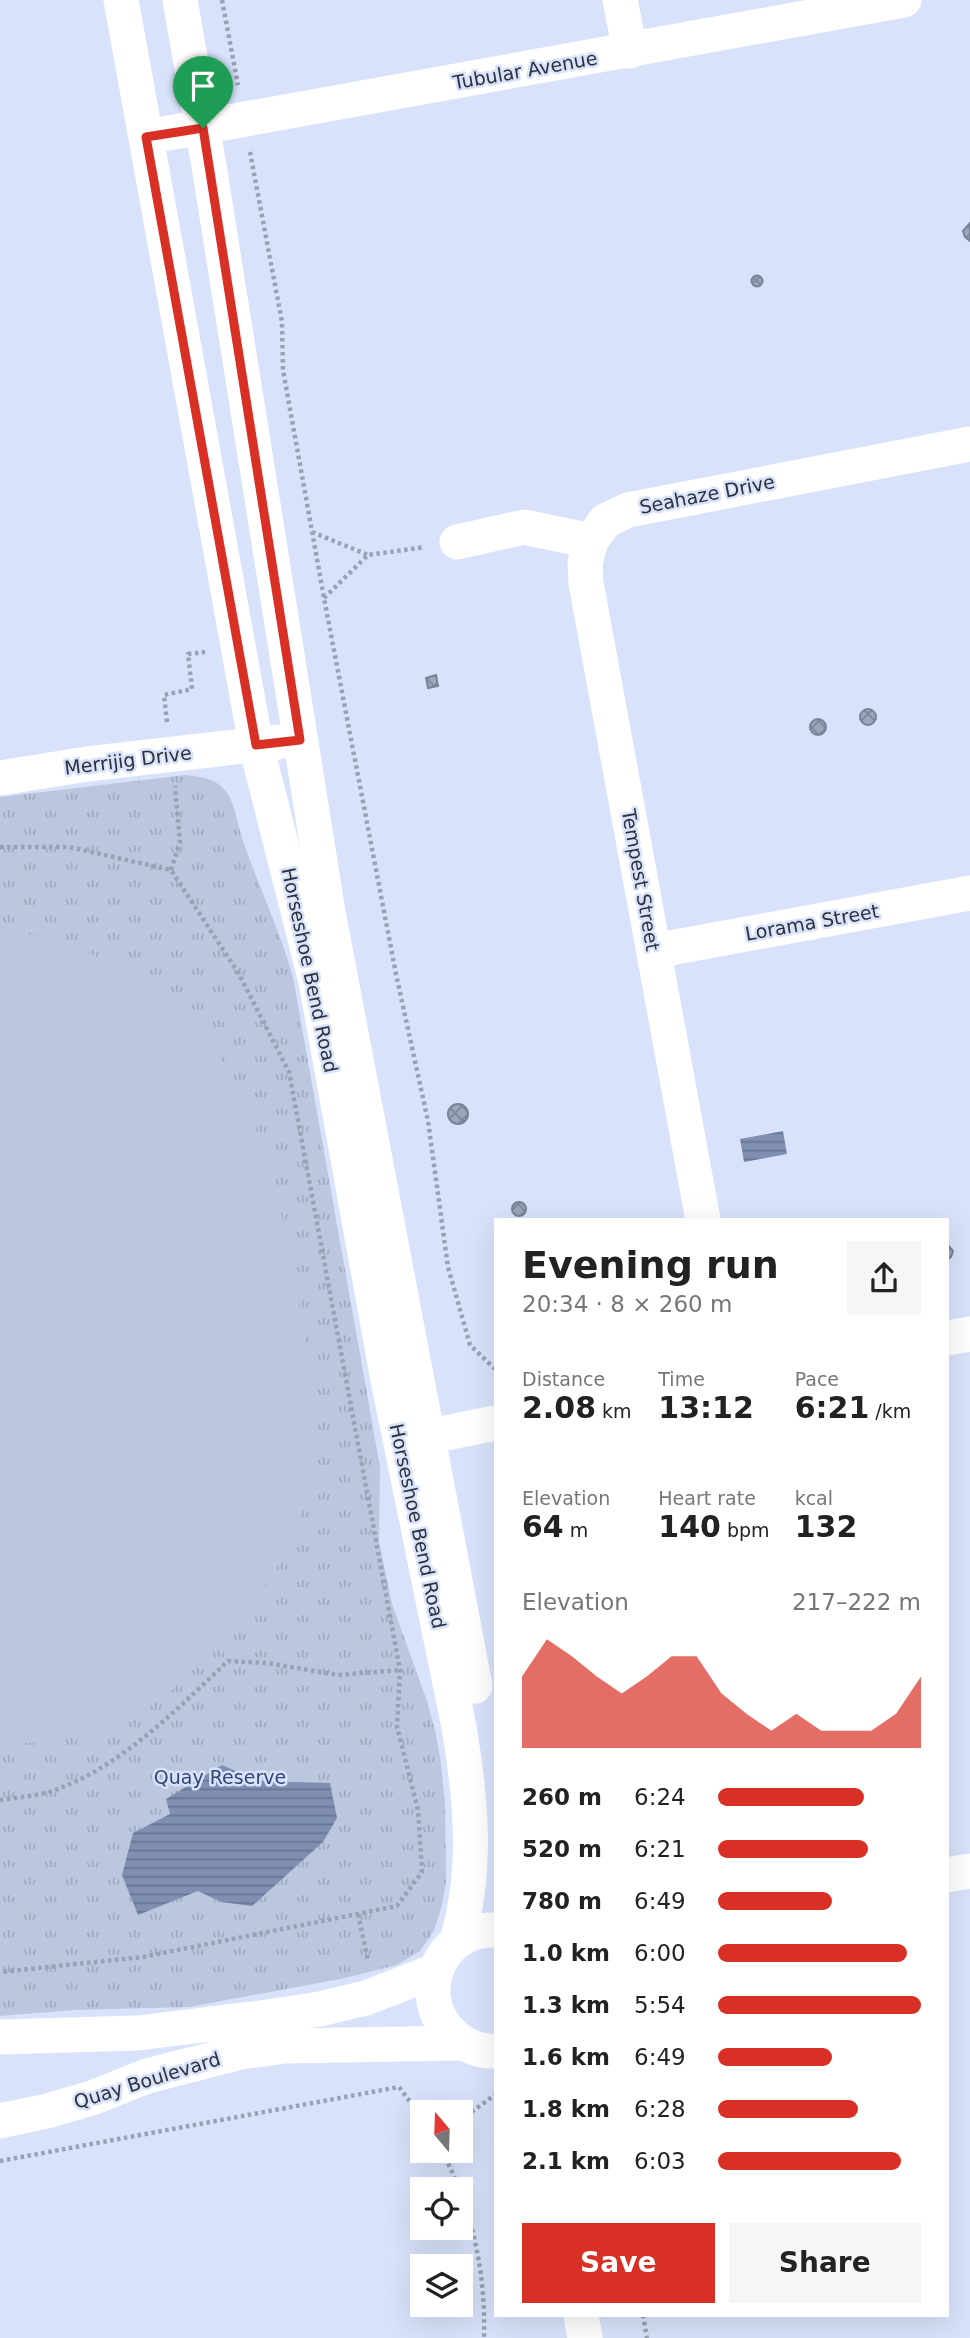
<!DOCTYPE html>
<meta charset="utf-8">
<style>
:root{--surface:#fff;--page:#f6f6f6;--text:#222;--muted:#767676;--accent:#d93025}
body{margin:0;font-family:"DejaVu Sans",sans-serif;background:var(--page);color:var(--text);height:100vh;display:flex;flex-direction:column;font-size:26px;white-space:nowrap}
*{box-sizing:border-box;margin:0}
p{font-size:23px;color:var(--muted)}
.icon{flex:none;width:38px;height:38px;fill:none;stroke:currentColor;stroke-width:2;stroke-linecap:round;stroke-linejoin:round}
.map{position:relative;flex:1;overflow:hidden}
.sheet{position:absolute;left:494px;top:1218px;width:455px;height:1099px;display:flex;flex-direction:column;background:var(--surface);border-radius:0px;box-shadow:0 7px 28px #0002}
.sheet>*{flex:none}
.needle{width:46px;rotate:341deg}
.controls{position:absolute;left:410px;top:2100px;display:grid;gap:14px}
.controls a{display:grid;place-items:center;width:63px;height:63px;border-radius:0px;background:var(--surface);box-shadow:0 7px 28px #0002;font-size:35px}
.pin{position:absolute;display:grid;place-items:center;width:60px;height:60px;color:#fff;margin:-72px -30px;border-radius:50% 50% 50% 0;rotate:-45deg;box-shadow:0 0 7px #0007}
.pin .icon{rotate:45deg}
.round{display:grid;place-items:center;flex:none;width:74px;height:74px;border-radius:0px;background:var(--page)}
.head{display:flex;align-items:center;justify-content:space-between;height:119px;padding:0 28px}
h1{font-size:38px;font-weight:600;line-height:52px}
.metrics{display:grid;grid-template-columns:repeat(3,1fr);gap:10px;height:119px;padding:7px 28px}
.metrics div{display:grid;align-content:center}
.metrics b{font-size:30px;font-weight:600}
.metrics small{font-size:19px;font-weight:400}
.metrics p{font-size:19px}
.chart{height:196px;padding:14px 28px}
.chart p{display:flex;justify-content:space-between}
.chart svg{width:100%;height:126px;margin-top:7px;fill:var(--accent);opacity:.7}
.primary-button{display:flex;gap:14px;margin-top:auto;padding:14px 28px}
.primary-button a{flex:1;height:80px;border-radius:0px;background:var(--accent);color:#fff;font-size:28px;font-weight:600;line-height:80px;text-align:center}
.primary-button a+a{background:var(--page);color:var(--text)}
ul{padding:0 28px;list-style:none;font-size:23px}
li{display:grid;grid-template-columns:112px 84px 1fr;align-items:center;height:52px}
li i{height:18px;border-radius:9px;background:var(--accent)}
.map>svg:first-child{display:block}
.grass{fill:url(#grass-tufts)}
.garden{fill:#bbc7de}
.water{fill:url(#water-rules)}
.building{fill:url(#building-cross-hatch);stroke:#788298;stroke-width:2}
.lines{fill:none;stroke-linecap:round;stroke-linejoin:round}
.path{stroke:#99a2b4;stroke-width:4.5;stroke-dasharray:3.5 3.5;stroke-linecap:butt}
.minor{stroke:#fff;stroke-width:35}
.route-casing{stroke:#fff;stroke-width:14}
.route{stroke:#d93025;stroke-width:9}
.labels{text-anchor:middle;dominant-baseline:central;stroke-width:5;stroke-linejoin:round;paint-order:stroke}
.street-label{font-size:19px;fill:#2d313a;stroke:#d8e3fb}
.park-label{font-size:19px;fill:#334777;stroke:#d8e3fb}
</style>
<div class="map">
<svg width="970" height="2338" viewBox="0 0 970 2338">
<defs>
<pattern id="grass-tufts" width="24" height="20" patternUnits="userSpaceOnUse" patternTransform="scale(1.75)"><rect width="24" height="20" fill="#bbc7de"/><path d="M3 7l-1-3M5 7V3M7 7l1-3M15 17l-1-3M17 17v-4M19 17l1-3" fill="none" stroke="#a1abbf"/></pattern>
<pattern id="water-rules" width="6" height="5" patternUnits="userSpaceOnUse" patternTransform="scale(1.75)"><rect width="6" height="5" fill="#7f8fb2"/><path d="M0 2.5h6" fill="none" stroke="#687592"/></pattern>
<pattern id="building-cross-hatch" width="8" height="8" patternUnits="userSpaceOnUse" patternTransform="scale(1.75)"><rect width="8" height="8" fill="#9ba5bc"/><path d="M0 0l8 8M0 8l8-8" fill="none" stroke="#7f879a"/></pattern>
</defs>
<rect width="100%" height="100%" fill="#d8e3fb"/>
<!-- grass -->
<path class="grass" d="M 186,775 C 200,777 215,778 225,790 C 236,804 237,825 243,841 C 259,887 280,931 293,977 L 380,1467 L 379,1542 L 392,1604 L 427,1701 L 436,1734 L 441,1764 L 445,1803 L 446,1881 L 442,1905 L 434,1931 L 420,1951 L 397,1965 L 345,1978 L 189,2007 L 75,2010 L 0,2016 L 0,797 Z"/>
<!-- garden -->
<path class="garden" d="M 0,930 C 35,933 72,945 104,960 C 132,974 163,989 185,1013 C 257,1087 281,1198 297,1296 C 307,1352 319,1410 312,1467 C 301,1550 245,1624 184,1678 C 175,1687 165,1698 154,1704 C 112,1727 48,1747 0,1743 Z"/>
<!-- water -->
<path class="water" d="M 783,1131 L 787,1154 L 744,1162 L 740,1139 Z
M 222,1765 L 259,1781 L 330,1783 L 337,1818 L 323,1842 L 252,1906 L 221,1902 L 198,1891 L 138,1915 L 122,1875 L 133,1833 L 170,1814 L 166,1799 Z"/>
<!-- building -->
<path class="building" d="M 970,223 L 970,241 L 965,237 L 963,231 Z
M751.5 281a5.5 5.5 0 1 1 11 0a5.5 5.5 0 1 1-11 0Z
M 436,675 L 438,686 L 428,688 L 426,678 Z
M860 717a8 8 0 1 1 16 0a8 8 0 1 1-16 0Z
M810 727a8 8 0 1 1 16 0a8 8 0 1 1-16 0Z
M448 1114a10 10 0 1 1 20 0a10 10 0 1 1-20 0Z
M512 1209a7 7 0 1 1 14 0a7 7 0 1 1-14 0Z
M 947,1244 L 953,1251 L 951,1257 L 947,1260 Z"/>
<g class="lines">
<!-- path -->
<path class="path" d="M 222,0 L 238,85
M 250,152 L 282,322 L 283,370 L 324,598 L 396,974 L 428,1121 L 448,1267 L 470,1345 L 495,1369
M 312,532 L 368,555
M 324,598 L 368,555 L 425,547
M 167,722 L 164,695 L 192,689 L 188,654 L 205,652
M 0,847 L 69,847 L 171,870 L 239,974 L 289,1072 L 400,1670 L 397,1727 L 418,1810 L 422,1872 L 397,1906 L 143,1957 L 0,1972
M 171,870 L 180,842 L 175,786
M 0,1800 C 19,1797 40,1796 58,1789 C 124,1764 177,1709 228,1661 L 267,1663 L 338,1675 L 400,1670
M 358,1914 L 368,1960
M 460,2120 L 495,2095
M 442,2151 C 472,2209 486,2272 484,2338
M 0,2161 L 399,2087 L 422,2118
M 643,2315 L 647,2338"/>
<!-- minor -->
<path class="minor" d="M 121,0 L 256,745 L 316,982 L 388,1380 L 459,1727 C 471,1799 478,1870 457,1941
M 180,0 L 209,166 L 328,912 L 475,1686
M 620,0 L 630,51
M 146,137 L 904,0
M 591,541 L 585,562 L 586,583 L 703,1220
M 457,542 L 524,527 L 591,541 L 605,521 L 628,510 L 970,444
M 0,778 L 87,764 L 278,742
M 654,951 L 970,893
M 947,1338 L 970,1334
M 406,1441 L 495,1423
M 947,1875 L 970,1871
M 495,1930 C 437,1928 411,2000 455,2037 C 466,2046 481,2052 495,2051
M 0,2037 L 138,2033 L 260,2018 L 320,2009 L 366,1998 L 435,1971
M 0,2121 L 47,2111 L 92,2098 L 147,2076 L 241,2052 L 285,2046 L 463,2043
M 581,2315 L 585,2338"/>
</g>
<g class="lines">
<!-- route casing -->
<g class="route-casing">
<path id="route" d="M 203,128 L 300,740 L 256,745 L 146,137 Z"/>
</g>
<!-- route -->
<use href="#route" class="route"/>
</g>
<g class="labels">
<!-- street labels -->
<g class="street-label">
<text transform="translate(525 70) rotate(-10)">Tubular Avenue</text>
<text transform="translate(707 494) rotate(-11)">Seahaze Drive</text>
<text transform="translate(128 760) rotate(-7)">Merrijig Drive</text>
<text transform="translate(641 880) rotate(80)">Tempest Street</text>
<text transform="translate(812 922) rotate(-10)">Lorama Street</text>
<text transform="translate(310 970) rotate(78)">Horseshoe Bend Road</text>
<text transform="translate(418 1526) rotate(78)">Horseshoe Bend Road</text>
<text transform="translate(147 2080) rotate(-17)">Quay Boulevard</text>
</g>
<!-- park labels -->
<g class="park-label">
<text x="220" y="1777">Quay Reserve</text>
</g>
</g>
</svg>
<div class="controls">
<a><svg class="needle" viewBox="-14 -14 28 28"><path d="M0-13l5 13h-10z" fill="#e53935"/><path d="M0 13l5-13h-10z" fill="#767676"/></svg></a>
<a><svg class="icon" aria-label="locate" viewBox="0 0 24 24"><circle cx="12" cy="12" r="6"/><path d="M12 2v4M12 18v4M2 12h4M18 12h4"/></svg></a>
<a><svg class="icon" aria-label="layers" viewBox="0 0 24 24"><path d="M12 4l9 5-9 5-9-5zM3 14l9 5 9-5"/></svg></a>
</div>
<div class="pin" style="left:203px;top:128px;background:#1e9e55"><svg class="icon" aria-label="arrive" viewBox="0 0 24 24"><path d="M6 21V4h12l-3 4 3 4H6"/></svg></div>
<section class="sheet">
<div class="head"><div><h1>Evening run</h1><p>20:34 · 8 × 260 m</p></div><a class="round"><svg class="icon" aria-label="share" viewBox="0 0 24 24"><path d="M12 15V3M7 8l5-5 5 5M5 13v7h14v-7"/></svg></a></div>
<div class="metrics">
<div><p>Distance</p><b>2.08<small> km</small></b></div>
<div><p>Time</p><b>13:12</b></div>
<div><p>Pace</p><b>6:21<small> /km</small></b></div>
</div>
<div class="metrics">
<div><p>Elevation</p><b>64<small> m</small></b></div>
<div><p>Heart rate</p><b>140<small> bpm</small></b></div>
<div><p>kcal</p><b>132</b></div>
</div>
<div class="chart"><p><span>Elevation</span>217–222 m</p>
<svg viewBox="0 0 160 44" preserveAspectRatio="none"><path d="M0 44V19L10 6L20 12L30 19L40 25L50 19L60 12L70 12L80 25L90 32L100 38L110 32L120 38L130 38L140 38L150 32L160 19V44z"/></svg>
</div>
<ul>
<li><b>260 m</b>6:24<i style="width:72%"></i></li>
<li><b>520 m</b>6:21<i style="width:74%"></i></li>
<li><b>780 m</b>6:49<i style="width:56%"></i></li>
<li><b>1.0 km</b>6:00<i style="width:93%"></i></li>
<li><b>1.3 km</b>5:54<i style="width:100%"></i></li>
<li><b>1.6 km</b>6:49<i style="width:56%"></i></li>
<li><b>1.8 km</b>6:28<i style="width:69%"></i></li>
<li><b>2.1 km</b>6:03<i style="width:90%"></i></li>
</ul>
<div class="primary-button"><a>Save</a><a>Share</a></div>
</section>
</div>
